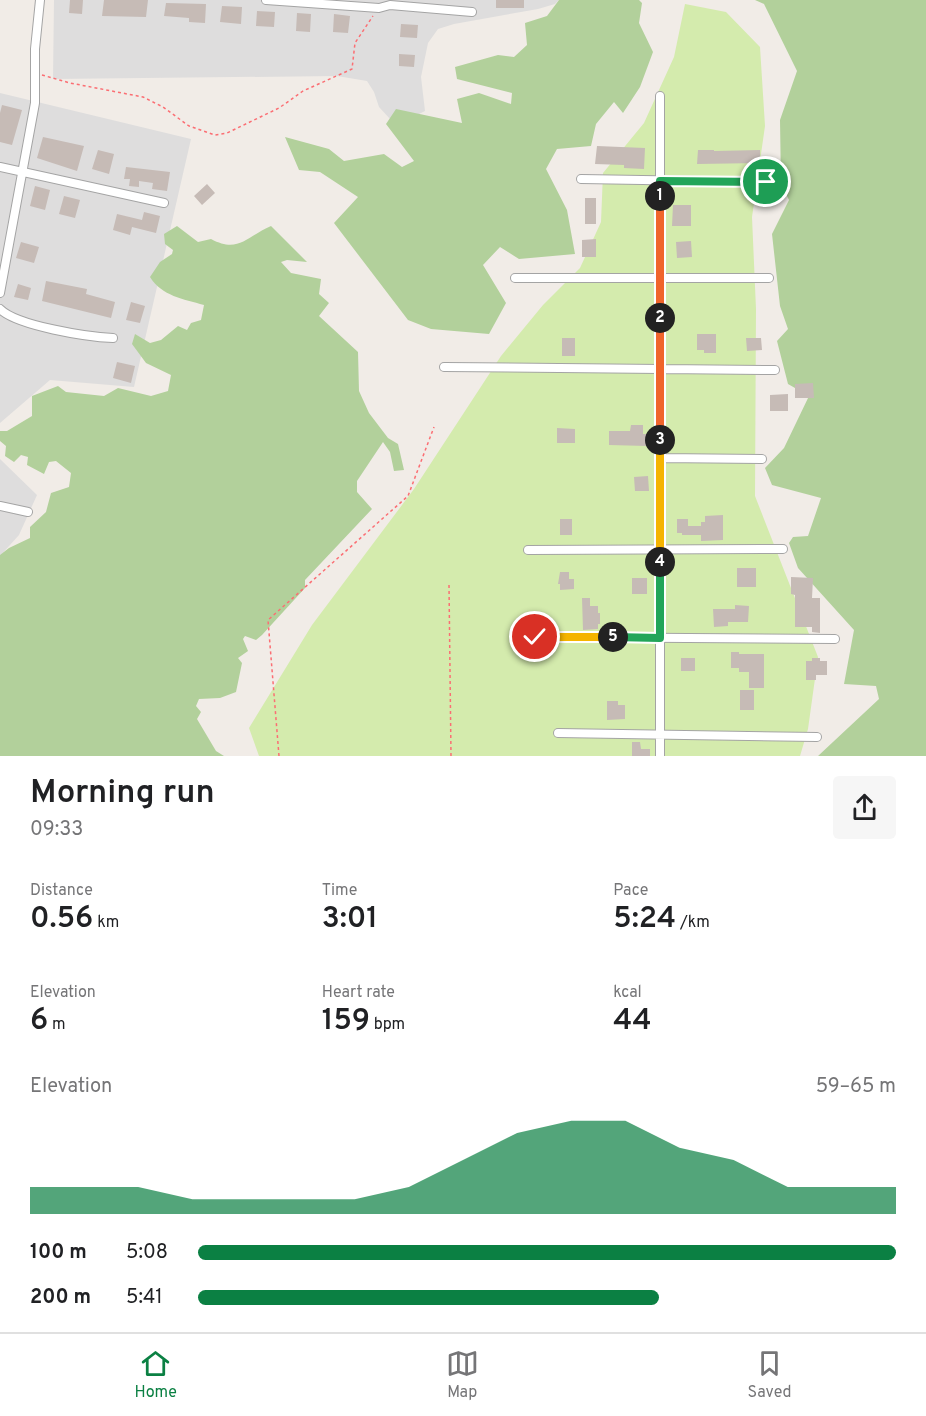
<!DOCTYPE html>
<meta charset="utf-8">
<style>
:root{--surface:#fff;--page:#f6f6f6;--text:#202124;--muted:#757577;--line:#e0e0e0;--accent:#0b8043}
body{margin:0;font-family:Overpass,sans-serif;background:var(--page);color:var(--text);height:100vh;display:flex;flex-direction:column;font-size:22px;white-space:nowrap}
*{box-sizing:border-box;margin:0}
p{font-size:20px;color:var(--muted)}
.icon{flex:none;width:33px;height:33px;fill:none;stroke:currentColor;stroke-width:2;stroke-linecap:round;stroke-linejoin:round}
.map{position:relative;height:756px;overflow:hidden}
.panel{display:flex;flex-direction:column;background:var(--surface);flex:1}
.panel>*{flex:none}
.pin{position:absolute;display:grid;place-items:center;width:51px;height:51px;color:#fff;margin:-26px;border:3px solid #fff;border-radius:50%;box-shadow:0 2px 6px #0007}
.km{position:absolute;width:30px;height:30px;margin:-15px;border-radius:50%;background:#222;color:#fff;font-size:16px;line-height:30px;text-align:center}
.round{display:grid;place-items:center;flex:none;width:63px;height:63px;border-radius:6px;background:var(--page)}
.overview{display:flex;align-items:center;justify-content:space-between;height:102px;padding:0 30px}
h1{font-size:33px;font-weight:600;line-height:45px}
.figures{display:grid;grid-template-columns:repeat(3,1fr);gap:9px;height:102px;padding:6px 30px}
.figures div{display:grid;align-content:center}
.figures b{font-size:30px;font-weight:600}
.figures small{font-size:16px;font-weight:400}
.figures p{font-size:16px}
.chart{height:168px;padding:12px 30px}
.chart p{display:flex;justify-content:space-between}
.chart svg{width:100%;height:108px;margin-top:6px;fill:var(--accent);opacity:.7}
ul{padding:0 30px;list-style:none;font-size:20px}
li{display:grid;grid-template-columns:96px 72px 1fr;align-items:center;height:45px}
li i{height:15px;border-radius:8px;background:var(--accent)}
.menu{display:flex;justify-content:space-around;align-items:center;height:84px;border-top:2px solid var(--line);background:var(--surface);font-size:16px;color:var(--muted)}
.menu a{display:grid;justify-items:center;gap:3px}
.menu .current{color:var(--accent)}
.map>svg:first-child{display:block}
.residential{fill:#dedddd}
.grass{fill:#d4ebad}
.forest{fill:#b2d09b}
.building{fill:#c6bbb6}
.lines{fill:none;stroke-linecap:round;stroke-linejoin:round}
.street-casing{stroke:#a4a4a4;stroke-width:10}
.path{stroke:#fb6e73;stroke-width:1.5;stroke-dasharray:3 3;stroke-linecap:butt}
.street{stroke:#fff;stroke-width:8}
.split-1-casing{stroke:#fff;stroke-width:12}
.split-2-casing{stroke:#fff;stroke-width:12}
.split-3-casing{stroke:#fff;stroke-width:12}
.split-4-casing{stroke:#fff;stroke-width:12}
.split-5-casing{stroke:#fff;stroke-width:12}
.split-6-casing{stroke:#fff;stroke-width:12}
.split-1{stroke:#22a559;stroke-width:8}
.split-2{stroke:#f0652b;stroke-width:8}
.split-3{stroke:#f0652b;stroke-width:8}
.split-4{stroke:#f5b400;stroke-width:8}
.split-5{stroke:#22a559;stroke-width:8}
.split-6{stroke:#f5b400;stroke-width:8}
</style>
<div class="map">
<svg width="926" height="756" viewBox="0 0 926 756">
<rect width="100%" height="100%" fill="#f1ece7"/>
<!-- residential -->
<path class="residential" d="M 54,0 L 559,0 L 555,4 L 538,9 L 454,24 L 438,29 L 428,43 L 421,77 L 425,111 L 409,119 L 391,120 L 379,107 L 374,92 L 367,81 L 337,76 L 53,79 Z
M 0,93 L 191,139 L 134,387 L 50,380 L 0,423 Z
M 0,459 L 37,495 L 19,535 L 0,556 Z"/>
<!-- grass -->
<path class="grass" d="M 685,4 L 726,12 L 760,47 L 765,126 L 752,217 L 756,309 L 755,496 L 818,657 L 808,729 L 800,756 L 259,756 L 249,728 L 312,625 L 414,489 L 501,356 L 543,305 L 580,268 L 601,222 L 603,173 L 644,123 L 674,57 Z"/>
<!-- forest -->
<path class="forest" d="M 559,0 L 639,0 L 642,3 L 639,23 L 653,52 L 640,87 L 623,113 L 614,102 L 596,124 L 591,146 L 557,149 L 546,169 L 567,210 L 575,254 L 519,259 L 500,247 L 483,265 L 506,303 L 489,334 L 431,329 L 408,320 L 334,223 L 358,197 L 320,172 L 299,170 L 285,137 L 329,149 L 344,161 L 384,154 L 402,167 L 414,161 L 386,124 L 396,109 L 462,123 L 457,99 L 479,93 L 511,104 L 512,93 L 457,79 L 455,67 L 498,55 L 514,57 L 527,45 L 525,23 L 547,16 Z
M 755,0 L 926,0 L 926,756 L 818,756 L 879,699 L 876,686 L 844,684 L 854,630 L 798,568 L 789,543 L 793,537 L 808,536 L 821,498 L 772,485 L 765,468 L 784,448 L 809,396 L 788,384 L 777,341 L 788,329 L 780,306 L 772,234 L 789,200 L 781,184 L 780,120 L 797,71 L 764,4 Z
M 177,226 L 198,242 L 211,239 C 239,254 247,236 271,226 L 307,262 L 287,260 L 281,262 L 291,273 L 321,279 L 319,294 L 329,303 L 319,316 L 358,352 L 359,391 L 369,413 L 388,438 L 398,444 L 404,470 L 394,471 L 390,452 L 383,442 L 357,481 L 357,492 L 372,509 L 305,580 L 305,588 L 262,635 L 256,640 L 245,636 L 243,639 L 248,651 L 238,658 L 242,663 L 236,692 L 220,698 L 199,699 L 196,706 L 201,712 L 197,719 L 216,751 L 224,756 L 0,756 L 0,555 L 9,548 L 30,538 L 30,527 L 46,512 L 51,493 L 69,487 L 71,473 L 56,461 L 49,462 L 44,474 L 27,465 L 28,457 L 21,455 L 14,462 L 5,456 L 6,446 L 0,441 L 0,431 L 7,431 L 32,416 L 32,396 L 58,386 L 66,392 L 104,396 L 118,388 L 151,396 L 168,391 L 171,375 L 146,363 L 132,344 L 135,334 L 150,343 L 161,340 L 178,326 L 187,330 L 191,323 L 201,320 L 204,305 C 183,299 162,296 150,277 L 160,262 L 172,254 L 173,250 L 165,244 L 164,234 Z"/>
<!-- building -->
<path class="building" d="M 70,0 L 83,0 L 82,14 L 69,13 Z
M 104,0 L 148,0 L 146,17 L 102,16 Z
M 496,0 L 524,0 L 524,8 L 496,8 Z
M 166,3 L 206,4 L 205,23 L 189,22 L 189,18 L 164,16 Z
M 222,6 L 242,7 L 241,24 L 220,22 Z
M 257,11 L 275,12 L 274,27 L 256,26 Z
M 297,13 L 311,14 L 310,32 L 296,31 Z
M 334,14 L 350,16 L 348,33 L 333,32 Z
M 401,24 L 418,25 L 417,38 L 400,37 Z
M 399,54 L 415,55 L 414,67 L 399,66 Z
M 2,105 L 22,110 L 12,145 L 0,142 L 0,113 Z
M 43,137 L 84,146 L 77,171 L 37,158 Z
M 597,146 L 645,148 L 644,169 L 624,168 L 624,165 L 595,164 Z
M 98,150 L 114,154 L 109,174 L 92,169 Z
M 698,150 L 714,150 L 714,151 L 760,150 L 760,163 L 697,164 Z
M 126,167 L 170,172 L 167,191 L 152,189 L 153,183 L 139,181 L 139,187 L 129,186 L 130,179 L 124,179 Z
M 207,184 L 215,193 L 202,205 L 194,196 Z
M 35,186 L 50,190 L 45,210 L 30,206 Z
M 64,196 L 80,200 L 75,218 L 59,214 Z
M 585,198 L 596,198 L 596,224 L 585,224 Z
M 673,205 L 691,205 L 691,226 L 672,226 Z
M 144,212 L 160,216 L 156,233 L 132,227 L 130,235 L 113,230 L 117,214 L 142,220 Z
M 596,239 L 596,257 L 582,257 L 582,240 Z
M 691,241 L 692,257 L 677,258 L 676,242 Z
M 21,242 L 39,247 L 34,263 L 16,258 Z
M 46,281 L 87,289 L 86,294 L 115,302 L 111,318 L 42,301 Z
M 18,284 L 31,288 L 28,300 L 14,297 Z
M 131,302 L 145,306 L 140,323 L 126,320 Z
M 697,334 L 716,334 L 716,353 L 704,353 L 704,350 L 697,350 Z
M 562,338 L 575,338 L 575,356 L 562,356 Z
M 746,338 L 761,338 L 762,350 L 747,351 Z
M 117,362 L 135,366 L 131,383 L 113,378 Z
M 813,383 L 814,398 L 795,398 L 795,384 Z
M 788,394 L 788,411 L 770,411 L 770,395 Z
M 631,425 L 643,425 L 643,434 L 647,434 L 647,446 L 609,445 L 609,431 L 630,431 Z
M 557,428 L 575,429 L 575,443 L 557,443 Z
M 648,476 L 649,491 L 635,491 L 634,477 Z
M 723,515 L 723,540 L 701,541 L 701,535 L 682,535 L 682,533 L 677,533 L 677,519 L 688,519 L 688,526 L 701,526 L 701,522 L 705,522 L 705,516 Z
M 560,519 L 572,519 L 572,535 L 560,535 Z
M 737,568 L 756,568 L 756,587 L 737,587 Z
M 560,572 L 569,572 L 569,579 L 574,579 L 574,589 L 560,590 L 560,584 L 558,584 Z
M 791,577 L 813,578 L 812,598 L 820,598 L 820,633 L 812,632 L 812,627 L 795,627 L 795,595 L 791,594 Z
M 632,578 L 647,578 L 647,594 L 632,594 Z
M 582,598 L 590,598 L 590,606 L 598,606 L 598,613 L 600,613 L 600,624 L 598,624 L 598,629 L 583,630 Z
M 735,605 L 749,606 L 748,622 L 728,622 L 728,626 L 714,627 L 713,609 L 735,609 Z
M 731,652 L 739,652 L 739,654 L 764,654 L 764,688 L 749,688 L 749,672 L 739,672 L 739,668 L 731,668 Z
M 681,658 L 695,658 L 695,671 L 681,671 Z
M 812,658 L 820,658 L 820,661 L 827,661 L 827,675 L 816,675 L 816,680 L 806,680 L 806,661 L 812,661 Z
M 740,690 L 754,690 L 754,710 L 740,710 Z
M 607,701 L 618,701 L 618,705 L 625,705 L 625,719 L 607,720 Z
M 632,742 L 640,742 L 641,749 L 650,749 L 650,756 L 632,756 Z"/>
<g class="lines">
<!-- street casing -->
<g class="street-casing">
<path id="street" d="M 266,0 L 379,8 L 390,5 L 472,12
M 0,167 L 164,203
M 581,179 L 766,182
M 515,278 L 769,278
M 0,293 L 35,103 L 35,49 L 40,0
M 0,309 C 17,326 88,337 113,338
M 444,367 L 775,370
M 660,458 L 762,459
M 0,506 L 28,512
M 528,550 L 783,549
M 535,637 L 835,639
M 558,733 L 817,737
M 660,756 L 660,96"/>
</g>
<!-- path -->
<path class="path" d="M 42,75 L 70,83 L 143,97 L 163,107 L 189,126 L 215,135 L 227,133 L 279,108 L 303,91 L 352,69 L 355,43 L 373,16
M 449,585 L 451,756
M 279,756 L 268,620 L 408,496 L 434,427"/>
<!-- street -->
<use href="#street" class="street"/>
</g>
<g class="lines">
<!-- split-1 casing -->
<g class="split-1-casing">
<path id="split-1" d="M 660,196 L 660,181 L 766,182"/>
</g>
<!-- split-2 casing -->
<g class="split-2-casing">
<path id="split-2" d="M 660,318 L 660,196"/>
</g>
<!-- split-3 casing -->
<g class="split-3-casing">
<path id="split-3" d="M 660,318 L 660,440"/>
</g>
<!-- split-4 casing -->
<g class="split-4-casing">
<path id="split-4" d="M 660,562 L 660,440"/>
</g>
<!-- split-5 casing -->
<g class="split-5-casing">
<path id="split-5" d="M 613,637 L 660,638 L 660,562"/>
</g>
<!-- split-6 casing -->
<g class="split-6-casing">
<path id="split-6" d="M 535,637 L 613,637"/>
</g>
<!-- split-1 -->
<use href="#split-1" class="split-1"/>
<!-- split-2 -->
<use href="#split-2" class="split-2"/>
<!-- split-3 -->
<use href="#split-3" class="split-3"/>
<!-- split-4 -->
<use href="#split-4" class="split-4"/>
<!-- split-5 -->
<use href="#split-5" class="split-5"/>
<!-- split-6 -->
<use href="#split-6" class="split-6"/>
</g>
</svg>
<div class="pin" style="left:766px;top:182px;background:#1e9e55"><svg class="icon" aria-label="arrive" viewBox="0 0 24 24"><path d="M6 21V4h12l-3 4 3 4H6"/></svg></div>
<div class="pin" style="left:535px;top:637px;background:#d93025"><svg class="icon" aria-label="check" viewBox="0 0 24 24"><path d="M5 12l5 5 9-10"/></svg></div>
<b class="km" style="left:660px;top:196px">1</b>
<b class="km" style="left:660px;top:318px">2</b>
<b class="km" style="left:660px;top:440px">3</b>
<b class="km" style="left:660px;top:562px">4</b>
<b class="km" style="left:613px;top:637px">5</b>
</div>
<section class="panel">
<div class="overview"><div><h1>Morning run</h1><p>09:33</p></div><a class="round"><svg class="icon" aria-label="share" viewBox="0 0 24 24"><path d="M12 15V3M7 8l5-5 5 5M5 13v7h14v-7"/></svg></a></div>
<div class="figures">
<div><p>Distance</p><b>0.56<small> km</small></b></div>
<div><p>Time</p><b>3:01</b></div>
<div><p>Pace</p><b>5:24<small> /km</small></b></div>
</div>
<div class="figures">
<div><p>Elevation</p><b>6<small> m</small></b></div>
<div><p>Heart rate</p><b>159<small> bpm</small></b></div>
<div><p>kcal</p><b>44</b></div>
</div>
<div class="chart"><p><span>Elevation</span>59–65 m</p>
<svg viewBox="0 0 160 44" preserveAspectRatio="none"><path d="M0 44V33L10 33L20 33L30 38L40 38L50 38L60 38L70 33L80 22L90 11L100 6L110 6L120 17L130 22L140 33L150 33L160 33V44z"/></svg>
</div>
<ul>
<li><b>100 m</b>5:08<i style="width:100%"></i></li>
<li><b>200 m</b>5:41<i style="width:66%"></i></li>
</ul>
</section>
<nav class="menu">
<a class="current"><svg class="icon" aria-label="home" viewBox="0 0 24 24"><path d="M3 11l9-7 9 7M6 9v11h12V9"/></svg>Home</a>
<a><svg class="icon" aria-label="map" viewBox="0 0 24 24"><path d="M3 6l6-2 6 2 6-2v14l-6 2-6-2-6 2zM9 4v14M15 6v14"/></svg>Map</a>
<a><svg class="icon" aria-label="saved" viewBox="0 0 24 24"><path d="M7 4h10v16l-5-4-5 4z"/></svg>Saved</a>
</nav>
